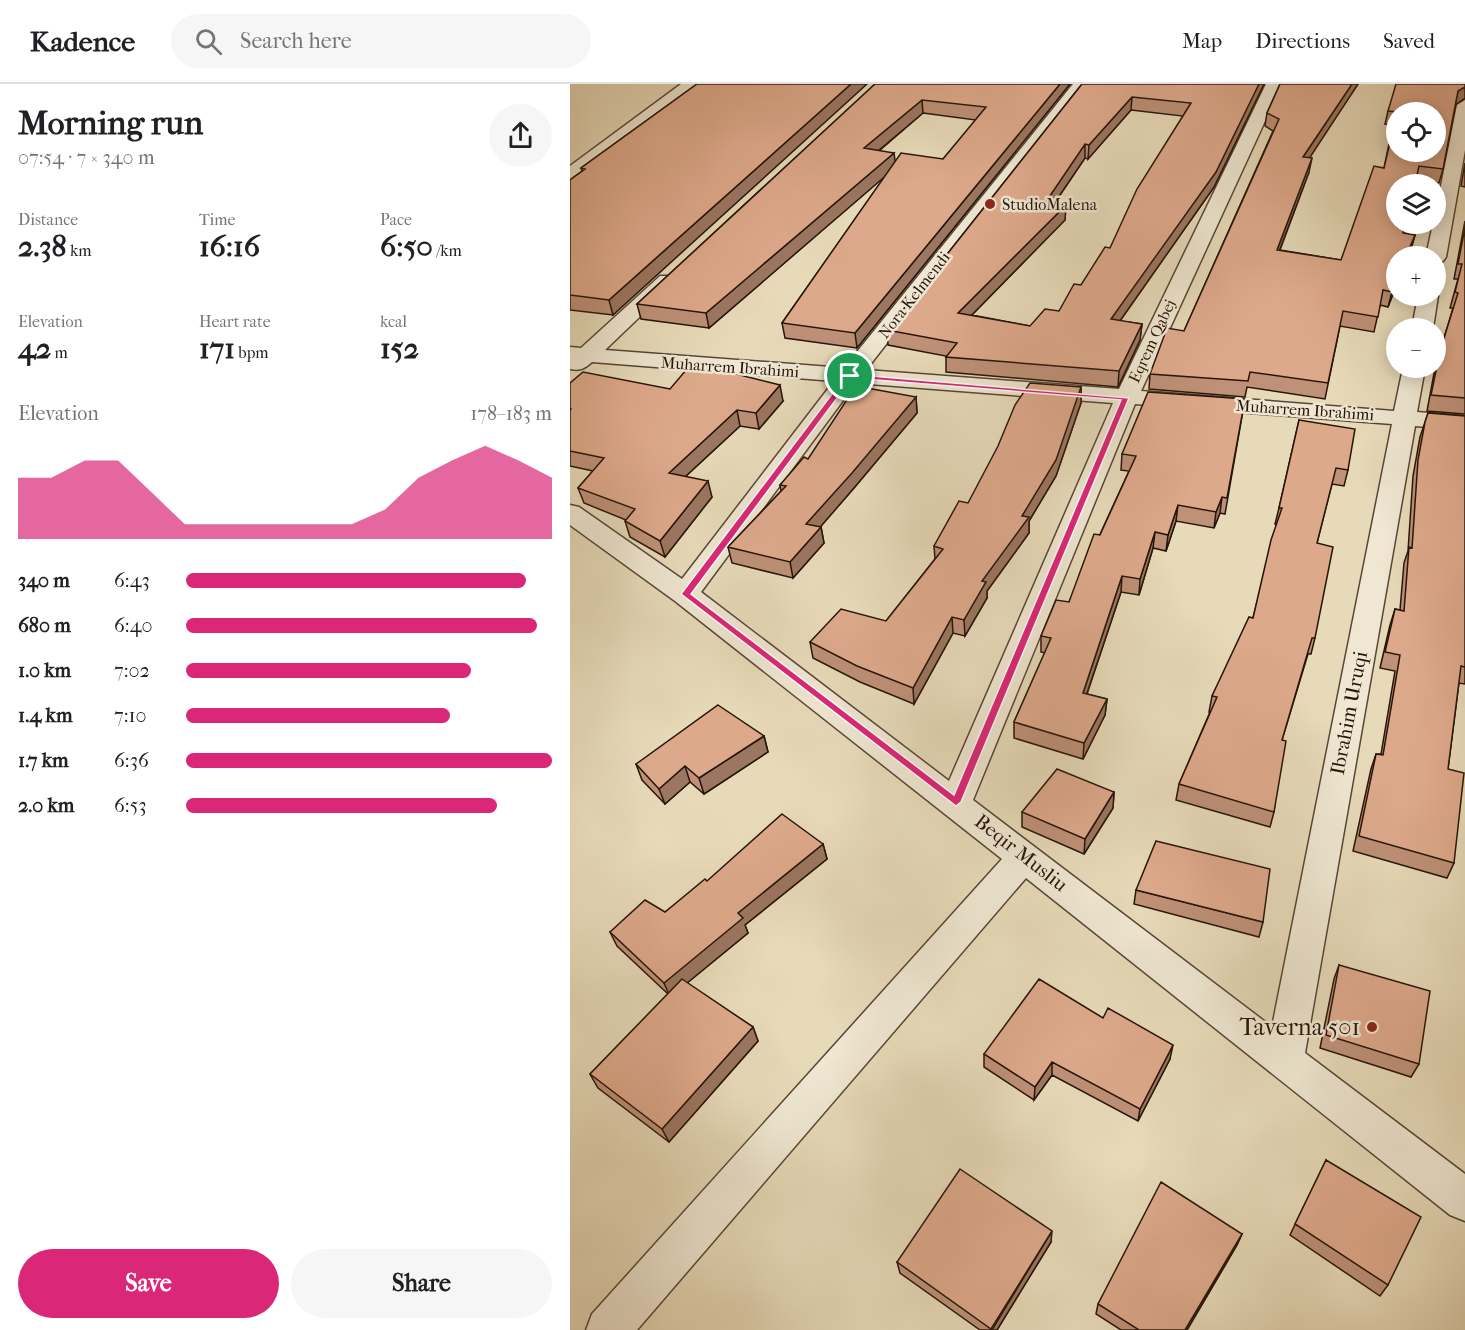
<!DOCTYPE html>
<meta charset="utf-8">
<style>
:root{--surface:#fff;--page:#f6f6f6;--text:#202124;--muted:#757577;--line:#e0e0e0;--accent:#db2777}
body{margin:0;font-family:"IM FELL French Canon",serif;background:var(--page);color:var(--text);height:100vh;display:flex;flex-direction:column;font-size:22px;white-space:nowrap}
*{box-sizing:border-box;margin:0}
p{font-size:20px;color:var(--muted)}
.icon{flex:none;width:33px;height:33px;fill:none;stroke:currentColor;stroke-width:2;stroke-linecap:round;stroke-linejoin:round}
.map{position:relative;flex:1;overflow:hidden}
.side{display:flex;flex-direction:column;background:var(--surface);width:570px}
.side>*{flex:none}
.tools{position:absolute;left:816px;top:18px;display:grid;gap:12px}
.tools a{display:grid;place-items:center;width:60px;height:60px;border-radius:50%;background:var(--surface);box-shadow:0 3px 15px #0003;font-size:30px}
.pin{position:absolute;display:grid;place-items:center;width:51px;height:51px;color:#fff;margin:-26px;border:3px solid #fff;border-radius:50%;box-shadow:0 2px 6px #0007}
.round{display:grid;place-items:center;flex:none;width:63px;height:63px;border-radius:32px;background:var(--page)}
.summary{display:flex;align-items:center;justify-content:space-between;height:102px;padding:0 18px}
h1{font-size:33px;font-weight:800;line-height:45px}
.metrics{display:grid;grid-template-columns:repeat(3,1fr);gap:9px;height:102px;padding:6px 18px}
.metrics div{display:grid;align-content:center}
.metrics b{font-size:30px;font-weight:800}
.metrics small{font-size:16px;font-weight:400}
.metrics p{font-size:16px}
.chart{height:168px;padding:12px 18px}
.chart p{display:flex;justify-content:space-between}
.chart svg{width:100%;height:108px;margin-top:6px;fill:var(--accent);opacity:.7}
.button{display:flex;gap:12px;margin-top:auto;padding:12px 18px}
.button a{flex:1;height:69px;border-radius:36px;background:var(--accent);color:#fff;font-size:24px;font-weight:800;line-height:69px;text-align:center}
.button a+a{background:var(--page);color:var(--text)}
ul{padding:0 18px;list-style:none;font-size:20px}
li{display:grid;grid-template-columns:96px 72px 1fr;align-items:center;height:45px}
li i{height:15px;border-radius:8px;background:var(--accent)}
header{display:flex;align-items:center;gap:36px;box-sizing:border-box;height:84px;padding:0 30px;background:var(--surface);border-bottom:2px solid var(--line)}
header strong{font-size:28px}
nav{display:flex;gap:33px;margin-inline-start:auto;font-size:21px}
.search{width:420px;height:54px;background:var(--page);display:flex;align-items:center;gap:15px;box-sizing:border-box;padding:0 21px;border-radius:33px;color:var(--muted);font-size:22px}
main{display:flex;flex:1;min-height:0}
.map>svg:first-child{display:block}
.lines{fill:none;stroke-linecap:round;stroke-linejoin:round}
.minor-casing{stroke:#584636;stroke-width:3}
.minor{fill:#efe7d2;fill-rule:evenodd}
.wall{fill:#be9178;stroke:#28150a;stroke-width:1.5;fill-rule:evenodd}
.shaded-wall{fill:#9b7661;stroke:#28150a;stroke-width:1.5}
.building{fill:#dda98b;stroke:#28150a;stroke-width:1.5;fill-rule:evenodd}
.route{fill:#db2777;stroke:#fff;stroke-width:1.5;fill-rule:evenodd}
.poi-dot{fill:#8f2418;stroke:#efe7d2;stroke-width:2}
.labels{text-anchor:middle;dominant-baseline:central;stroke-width:5;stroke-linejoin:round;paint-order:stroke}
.far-poi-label{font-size:16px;fill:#28150a;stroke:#efe7d2;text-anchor:start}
.far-street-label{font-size:16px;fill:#28150a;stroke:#efe7d2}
.street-label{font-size:20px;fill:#28150a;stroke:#efe7d2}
.near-poi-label{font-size:24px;fill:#28150a;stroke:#efe7d2;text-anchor:end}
</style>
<header>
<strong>Kadence</strong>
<div class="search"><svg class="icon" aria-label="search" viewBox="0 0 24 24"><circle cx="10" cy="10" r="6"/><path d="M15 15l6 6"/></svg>Search here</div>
<nav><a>Map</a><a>Directions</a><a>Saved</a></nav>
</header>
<main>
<section class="side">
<div class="summary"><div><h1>Morning run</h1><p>07:54 · 7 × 340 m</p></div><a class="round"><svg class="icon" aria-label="share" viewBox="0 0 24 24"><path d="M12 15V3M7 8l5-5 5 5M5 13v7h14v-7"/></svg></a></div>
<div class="metrics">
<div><p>Distance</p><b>2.38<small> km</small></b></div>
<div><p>Time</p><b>16:16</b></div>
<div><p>Pace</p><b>6:50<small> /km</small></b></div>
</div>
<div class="metrics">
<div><p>Elevation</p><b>42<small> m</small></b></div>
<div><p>Heart rate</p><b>171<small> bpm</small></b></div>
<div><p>kcal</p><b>152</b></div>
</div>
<div class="chart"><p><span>Elevation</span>178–183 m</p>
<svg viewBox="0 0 160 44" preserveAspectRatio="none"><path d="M0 44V19L10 19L20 12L30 12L40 25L50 38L60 38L70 38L80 38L90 38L100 38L110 32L120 19L130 12L140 6L150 12L160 19V44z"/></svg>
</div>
<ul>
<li><b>340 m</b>6:43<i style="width:93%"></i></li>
<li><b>680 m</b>6:40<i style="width:96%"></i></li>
<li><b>1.0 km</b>7:02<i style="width:78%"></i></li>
<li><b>1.4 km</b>7:10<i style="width:72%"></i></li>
<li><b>1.7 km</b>6:36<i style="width:100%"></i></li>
<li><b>2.0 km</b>6:53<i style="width:85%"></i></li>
</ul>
<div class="button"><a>Save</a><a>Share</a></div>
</section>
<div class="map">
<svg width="895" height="1246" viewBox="0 0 895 1246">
<rect width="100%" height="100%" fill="#e7dab9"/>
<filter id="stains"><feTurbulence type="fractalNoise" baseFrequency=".00333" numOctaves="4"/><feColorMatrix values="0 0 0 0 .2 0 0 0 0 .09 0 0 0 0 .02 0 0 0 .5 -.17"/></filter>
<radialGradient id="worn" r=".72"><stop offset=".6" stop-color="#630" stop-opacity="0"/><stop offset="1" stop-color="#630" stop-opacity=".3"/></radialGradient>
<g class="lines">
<!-- minor casing -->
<g class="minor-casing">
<path id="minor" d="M 111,0 L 129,0 L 6,94 L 0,95 L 0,82 Z
M 503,0 L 519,0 L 296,286 L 549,305 L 696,0 L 712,0 L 571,307 L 824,327 L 833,284 L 855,284 L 847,328 L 895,332 L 895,346 L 845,342 L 735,969 L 895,1090 L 895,1137 L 880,1131 L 456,794 L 67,1246 L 16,1246 L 22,1230 L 432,775 L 105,517 L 0,441 L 0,421 L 9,423 L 112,495 L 264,297 L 22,278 C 14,285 10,287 0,285 L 0,263 L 11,264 L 90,192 L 104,192 L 107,196 L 104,200 L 35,266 L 274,284 ZM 286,299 L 543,319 L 379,697 L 131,508 ZM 565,320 L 822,340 L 702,943 L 403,716 Z
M 895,16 L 895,66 L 876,173 L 873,177 L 866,179 L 866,172 L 856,172 L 863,140 L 866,140 L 866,127 L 887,21 Z
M 866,208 L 868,212 L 863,244 L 842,244 L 848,212 L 866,212 Z"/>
</g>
<!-- minor -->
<use href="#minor" class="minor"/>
</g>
<!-- wall -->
<path class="wall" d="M 127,0 L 43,231 L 0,226 L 0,96 L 12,87 L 11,84 Z
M 305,0 L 500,0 L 287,264 L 215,254 L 212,239 L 316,91 L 139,244 L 71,235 L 67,220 ZM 353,29 L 406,36 L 373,75 L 325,78 L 309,67 Z
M 512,0 L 694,0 L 644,103 L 550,237 L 572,240 L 570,256 L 548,303 L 376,288 L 376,272 L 318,261 L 317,246 ZM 561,26 L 613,32 L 540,164 L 511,201 L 489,227 L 460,242 L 402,231 L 495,136 L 496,121 L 484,120 L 515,74 L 518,75 Z
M 710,0 L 788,0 L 739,73 L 739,88 L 710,166 L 771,176 L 814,84 L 823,41 L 815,40 L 818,27 L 895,14 L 886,20 L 873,85 L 869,99 L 846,96 L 833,149 L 845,151 L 841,166 L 826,172 L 826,202 L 818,223 L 810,221 L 804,248 L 770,242 L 755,315 L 677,303 L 675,313 L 579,305 L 580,290 L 614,247 L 703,47 L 695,42 L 697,29 Z
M 895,79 L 895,103 L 891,102 Z
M 895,137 L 895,330 L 857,327 L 865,284 L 883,224 L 880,224 L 888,195 L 884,195 Z
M 0,299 L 100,305 L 213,317 L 189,345 L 170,342 L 116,392 L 142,413 L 95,473 L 60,453 L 55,437 L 56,436 L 14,419 L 8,404 L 23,387 L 0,382 Z
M 511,303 L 511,319 L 486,392 L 459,437 L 459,449 L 417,507 L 417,514 L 395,552 L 383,549 L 344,620 L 290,598 L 243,574 L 240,558 L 316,537 L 365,475 L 364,462 L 398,419 Z
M 346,313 L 347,329 L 284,404 L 250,443 L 251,443 L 254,459 L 223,494 L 162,479 L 158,463 L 211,407 L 210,401 L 238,375 Z
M 675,315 L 655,430 L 650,429 L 644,444 L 606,437 L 596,467 L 583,464 L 569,511 L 551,508 L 517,610 L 537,615 L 535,631 L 513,675 L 444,654 L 444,638 L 475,569 L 471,568 L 471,552 L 499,518 L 559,387 L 551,386 L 552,370 Z
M 858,329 L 895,332 L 895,600 L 889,599 L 878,685 L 884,779 L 877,794 L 783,767 L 801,685 L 806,670 L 811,670 L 825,587 L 810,584 L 820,541 L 825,525 L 830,526 L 834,479 L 838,467 L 843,392 L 850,353 Z
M 729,336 L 778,386 L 774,402 L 762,400 L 747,459 L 745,554 L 741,570 L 738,570 L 712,656 L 704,728 L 700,743 L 606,716 L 609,700 L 640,628 L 639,628 L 642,612 L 683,534 L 707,440 L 705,440 L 709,424 Z
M 194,652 L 198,668 L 134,710 L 120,698 L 95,720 L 72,696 L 66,680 Z
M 544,708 L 543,724 L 514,770 L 452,743 L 452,728 Z
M 253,760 L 257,775 L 175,841 L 178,849 L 117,899 L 183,943 L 188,957 L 99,1058 L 28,1004 L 20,990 L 98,910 L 47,862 L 40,848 L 95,828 L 137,797 Z
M 566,806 L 693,838 L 689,853 L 564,820 Z
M 769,881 L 849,980 L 841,993 L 750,964 L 764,895 Z
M 414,970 L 600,975 L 568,1037 L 482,991 L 464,1016 L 414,983 Z
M 756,1076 L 818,1201 L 810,1212 L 720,1151 Z
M 672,1150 L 667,1161 L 617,1246 L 551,1246 L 526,1230 L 528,1220 Z
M 481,1158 L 427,1246 L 410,1246 L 330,1189 L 327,1178 Z"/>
<!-- shaded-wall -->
<path class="shaded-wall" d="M 281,0 L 297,0 L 43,231 L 39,216 Z
M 490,0 L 500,0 L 287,264 L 285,249 Z
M 689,0 L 694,0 L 644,103 L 540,251 L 541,235 Z
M 782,0 L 788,0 L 731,87 L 733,73 Z
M 895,3 L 895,14 L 885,21 L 888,7 Z
M 562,13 L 561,26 L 518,75 L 519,61 Z
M 352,16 L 353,29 L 295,78 L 294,64 Z
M 515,60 L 515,74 L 475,133 L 475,119 Z
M 324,69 L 326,83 L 139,244 L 136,229 Z
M 742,74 L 739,88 L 704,181 L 707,166 Z
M 496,121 L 495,136 L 389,244 L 388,229 Z
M 845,151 L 838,172 L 836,172 Z
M 826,197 L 826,202 L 818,223 L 822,208 Z
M 572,240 L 570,256 L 548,303 L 549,287 Z
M 210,301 L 213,317 L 189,345 L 186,329 Z
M 511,303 L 511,319 L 486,392 L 459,437 L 459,449 L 417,507 L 417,514 L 395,552 L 394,536 L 412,497 L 452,432 Z
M 346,313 L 347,329 L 284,404 L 239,456 L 236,440 Z
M 167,326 L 170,342 L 103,404 L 99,389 Z
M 138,397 L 142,413 L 95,473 L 90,457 Z
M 652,413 L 650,429 L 644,444 L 646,428 Z
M 608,421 L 606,437 L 596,467 L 598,451 Z
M 251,443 L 254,459 L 223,494 L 220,478 Z
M 585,448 L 583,464 L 569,511 L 570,495 Z
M 552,492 L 551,508 L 512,624 L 513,609 Z
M 382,533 L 383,549 L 344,620 L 343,604 Z
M 537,615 L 535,631 L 513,675 L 514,659 Z
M 194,652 L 198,668 L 134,710 L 129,694 Z
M 115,682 L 120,698 L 95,720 L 89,705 Z
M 544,708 L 543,724 L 514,770 L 515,755 Z
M 253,760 L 257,775 L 175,841 L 178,849 L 100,913 L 94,899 L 168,829 Z
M 183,943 L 188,957 L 99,1058 L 92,1045 Z
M 603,961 L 600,975 L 568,1037 L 570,1025 Z
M 482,978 L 482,991 L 464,1016 L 465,1003 Z
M 482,1147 L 481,1158 L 427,1246 L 422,1246 Z
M 672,1150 L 667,1161 L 617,1246 L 615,1246 Z"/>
<!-- building -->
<path class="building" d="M 127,0 L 281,0 L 39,216 L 0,211 L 0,96 L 15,85 L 11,84 Z
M 305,0 L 490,0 L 285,249 L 212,239 L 331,69 L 373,75 L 416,23 L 352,16 L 294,64 L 324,69 L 136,229 L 67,220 Z
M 512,0 L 689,0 L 646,88 L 541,235 L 572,240 L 549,287 L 376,273 L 387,259 L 317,246 ZM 562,13 L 621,19 L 567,105 L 540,164 L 535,163 L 511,201 L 504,200 L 489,227 L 475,225 L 460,242 L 388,229 L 496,121 L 475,119 L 515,60 L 519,61 Z
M 710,0 L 782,0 L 733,73 L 742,74 L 707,166 L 771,176 L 804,82 L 814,84 L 827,28 L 818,27 L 826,0 L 895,0 L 895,3 L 888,7 L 873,85 L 849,82 L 845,100 L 826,100 L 826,140 L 835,140 L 833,149 L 845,151 L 836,172 L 826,172 L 826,197 L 822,208 L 813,206 L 808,233 L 773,227 L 758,299 L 680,288 L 678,297 L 580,290 L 597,244 L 614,247 L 709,35 L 697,29 ZM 826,28 L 866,28 L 866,68 L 826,68 Z
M 895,144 L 895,314 L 861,311 L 870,267 L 888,209 L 885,208 L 892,180 L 888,180 Z
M 122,279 L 210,301 L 186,329 L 167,326 L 99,389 L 138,397 L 90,457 L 55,437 L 65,425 L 8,404 L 34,374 L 0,367 L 0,326 L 1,325 L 0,324 L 0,299 L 13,288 L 100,305 Z
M 460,299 L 511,303 L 486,376 L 452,432 L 459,433 L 412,497 L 416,498 L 394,536 L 382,533 L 343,604 L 287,582 L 240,558 L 271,525 L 316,537 L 373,465 L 364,462 L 389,417 L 398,419 L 428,362 L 445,321 Z
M 286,302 L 346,313 L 282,389 L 236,440 L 251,443 L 220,478 L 158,463 L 216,402 L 210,401 L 234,373 L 238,375 Z
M 578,308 L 675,315 L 657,414 L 652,413 L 646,428 L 608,421 L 598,451 L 585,448 L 570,495 L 552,492 L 513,609 L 537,615 L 514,659 L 444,638 L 481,554 L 471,552 L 486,516 L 499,518 L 524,450 L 530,451 L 566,372 L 552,370 Z
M 858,329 L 895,332 L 895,583 L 891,582 L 878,685 L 894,689 L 884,779 L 789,752 L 806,670 L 813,671 L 830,571 L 815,568 L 825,525 L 834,527 L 839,463 L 842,464 L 848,376 L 855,338 Z
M 729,336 L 785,345 L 778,386 L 766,384 L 747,459 L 763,463 L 745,554 L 742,554 L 712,656 L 716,657 L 704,728 L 609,700 L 647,613 L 642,612 L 679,533 L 683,534 L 701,456 L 712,424 L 709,424 Z
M 148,621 L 194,652 L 129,694 L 115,682 L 89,705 L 66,680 Z
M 487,685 L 544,708 L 515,755 L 452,728 Z
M 212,730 L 253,760 L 168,829 L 173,834 L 94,899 L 40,848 L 75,816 L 95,828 L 135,795 L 137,797 Z
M 586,757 L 700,785 L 693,838 L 566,806 Z
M 769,881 L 860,907 L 849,980 L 756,951 Z
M 112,895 L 183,943 L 92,1045 L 20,990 Z
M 469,895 L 533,934 L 538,924 L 603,961 L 570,1025 L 482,978 L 465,1003 L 414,970 Z
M 756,1076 L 851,1133 L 818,1201 L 725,1140 Z
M 390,1085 L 482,1147 L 421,1245 L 327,1178 Z
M 591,1098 L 672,1150 L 615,1246 L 569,1246 L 528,1220 Z"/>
<!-- route -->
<path class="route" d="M 277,290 L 559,314 L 391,718 L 386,722 L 111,510 ZM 282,294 L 551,316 L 384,711 L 121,510 Z"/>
<!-- markers -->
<g class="poi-dot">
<circle cx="420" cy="120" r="6"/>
<circle cx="802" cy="943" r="6"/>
</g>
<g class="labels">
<!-- far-poi labels -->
<g class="far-poi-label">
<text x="432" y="120">StudioMalena</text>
</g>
<!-- far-street labels -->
<g class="far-street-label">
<text transform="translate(344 211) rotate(-52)">Nora Kelmendi</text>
<text transform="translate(582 257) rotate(-65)">Eqrem Qabej</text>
<text transform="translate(160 283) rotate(4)">Muharrem Ibrahimi</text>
<text transform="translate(735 326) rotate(4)">Muharrem Ibrahimi</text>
</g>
<!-- street labels -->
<g class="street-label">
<text transform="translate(779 629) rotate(-79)">Ibrahim Uruqi</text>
<text transform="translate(451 769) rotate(38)">Beqir Musliu</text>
</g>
<!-- near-poi labels -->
<g class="near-poi-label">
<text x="790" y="943">Taverna 501</text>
</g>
</g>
<rect width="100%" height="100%" filter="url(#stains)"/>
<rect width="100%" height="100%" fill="url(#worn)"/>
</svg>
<div class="tools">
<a><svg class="icon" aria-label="locate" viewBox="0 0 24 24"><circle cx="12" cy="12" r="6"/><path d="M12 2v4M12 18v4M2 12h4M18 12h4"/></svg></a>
<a><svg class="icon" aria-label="layers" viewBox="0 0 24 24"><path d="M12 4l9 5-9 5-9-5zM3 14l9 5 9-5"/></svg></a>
<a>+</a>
<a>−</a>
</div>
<div class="pin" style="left:280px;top:292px;background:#1e9e55"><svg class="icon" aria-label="arrive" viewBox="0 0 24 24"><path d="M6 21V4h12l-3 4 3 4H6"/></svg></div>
</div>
</main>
